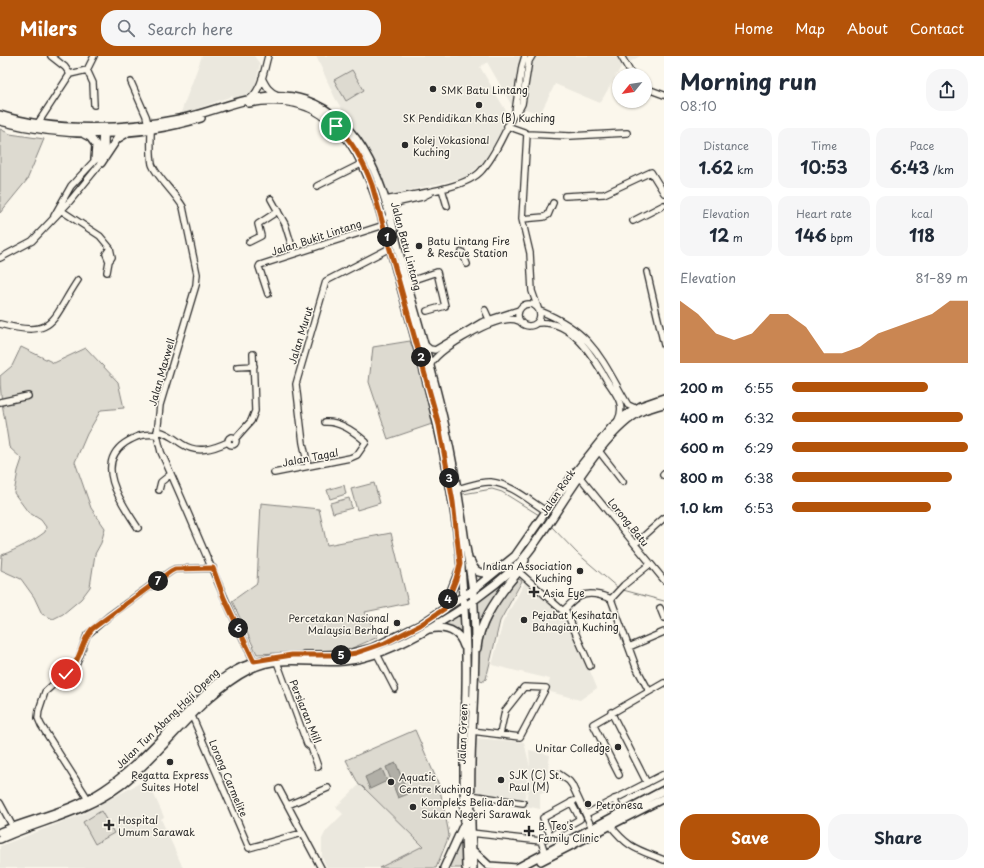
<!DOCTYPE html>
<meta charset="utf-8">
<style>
:root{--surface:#fff;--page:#f6f6f7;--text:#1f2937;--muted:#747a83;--accent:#b45309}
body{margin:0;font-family:"Playpen Sans",sans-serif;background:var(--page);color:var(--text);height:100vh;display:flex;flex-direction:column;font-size:15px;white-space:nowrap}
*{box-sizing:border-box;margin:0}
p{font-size:13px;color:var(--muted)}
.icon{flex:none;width:22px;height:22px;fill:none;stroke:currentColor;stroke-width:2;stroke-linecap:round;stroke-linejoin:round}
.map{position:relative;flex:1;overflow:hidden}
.panel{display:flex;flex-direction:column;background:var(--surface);width:320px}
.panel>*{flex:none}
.needle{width:26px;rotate:240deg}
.fabs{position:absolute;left:612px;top:12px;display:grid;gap:8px}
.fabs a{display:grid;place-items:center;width:40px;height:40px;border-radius:50%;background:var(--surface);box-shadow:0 1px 3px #0004;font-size:20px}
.pin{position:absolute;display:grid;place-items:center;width:34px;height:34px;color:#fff;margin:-17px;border:2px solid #fff;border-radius:50%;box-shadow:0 1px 4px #0007}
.km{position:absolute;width:20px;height:20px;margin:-10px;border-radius:50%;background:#222;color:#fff;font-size:11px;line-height:20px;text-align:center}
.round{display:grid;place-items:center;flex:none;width:42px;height:42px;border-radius:16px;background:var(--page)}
.overview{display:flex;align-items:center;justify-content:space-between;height:68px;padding:0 16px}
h1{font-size:22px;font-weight:700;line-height:30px}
.metrics{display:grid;grid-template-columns:repeat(3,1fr);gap:6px;height:68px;padding:4px 16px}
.metrics div{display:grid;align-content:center;border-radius:10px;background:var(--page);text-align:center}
.metrics b{font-size:17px;font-weight:700}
.metrics small{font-size:11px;font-weight:400}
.metrics p{font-size:11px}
.chart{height:112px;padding:8px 16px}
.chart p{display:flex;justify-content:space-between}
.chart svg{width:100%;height:72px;margin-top:4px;fill:var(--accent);opacity:.7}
.cta{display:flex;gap:8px;margin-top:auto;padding:8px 16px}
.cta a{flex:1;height:46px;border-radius:16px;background:var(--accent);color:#fff;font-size:16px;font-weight:700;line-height:46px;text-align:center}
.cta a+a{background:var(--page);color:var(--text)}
ul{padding:0 16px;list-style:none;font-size:13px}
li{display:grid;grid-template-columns:64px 48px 1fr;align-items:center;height:30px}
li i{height:10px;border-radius:5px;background:var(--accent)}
header{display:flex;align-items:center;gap:24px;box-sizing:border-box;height:56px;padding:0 20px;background:var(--accent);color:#fff}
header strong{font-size:19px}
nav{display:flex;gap:22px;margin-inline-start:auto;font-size:14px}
.search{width:280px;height:36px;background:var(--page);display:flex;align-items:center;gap:10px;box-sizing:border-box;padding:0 14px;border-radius:16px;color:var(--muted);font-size:15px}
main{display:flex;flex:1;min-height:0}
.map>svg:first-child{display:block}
.built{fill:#ebe8de}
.green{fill:#dddad0;stroke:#84827e}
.water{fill:#b1afa7;stroke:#7b7a75}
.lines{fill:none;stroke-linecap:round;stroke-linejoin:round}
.stream{stroke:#7b7a75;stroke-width:1}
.minor-casing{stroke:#2b2b2b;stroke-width:8}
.major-casing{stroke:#2b2b2b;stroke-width:10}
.minor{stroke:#fbf7ec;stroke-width:5.5}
.major{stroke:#fbf7ec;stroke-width:7}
.route-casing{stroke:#fff;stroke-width:8}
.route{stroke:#b45309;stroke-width:5}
.poi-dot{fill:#2b2b2b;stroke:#fbf7ec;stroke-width:1.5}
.labels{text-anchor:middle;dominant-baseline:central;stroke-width:3;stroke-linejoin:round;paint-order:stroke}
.poi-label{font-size:10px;fill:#2b2b2b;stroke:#fbf7ec;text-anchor:start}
.street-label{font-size:10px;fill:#2b2b2b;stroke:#fbf7ec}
</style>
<header>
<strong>Milers</strong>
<div class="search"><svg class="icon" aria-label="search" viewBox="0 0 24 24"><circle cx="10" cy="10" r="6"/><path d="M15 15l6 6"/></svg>Search here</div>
<nav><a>Home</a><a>Map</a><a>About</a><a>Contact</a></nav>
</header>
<main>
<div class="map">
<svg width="664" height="812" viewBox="0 0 664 812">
<rect width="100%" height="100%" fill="#fbf7ec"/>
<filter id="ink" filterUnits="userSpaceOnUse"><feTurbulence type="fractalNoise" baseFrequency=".025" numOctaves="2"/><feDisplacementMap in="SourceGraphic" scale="8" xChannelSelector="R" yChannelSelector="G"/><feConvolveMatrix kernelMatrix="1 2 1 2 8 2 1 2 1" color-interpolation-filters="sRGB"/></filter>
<g filter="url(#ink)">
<!-- built -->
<path class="built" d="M 202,0 L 254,0 L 260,8 L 255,31 L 246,41 L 235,46 L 232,40 L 180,59 Z
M 316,0 L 640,0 L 621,11 L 600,47 L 555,28 L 540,58 L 511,48 L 487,6 L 480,11 L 509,60 L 483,107 L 466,121 L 386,140 L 376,108 L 335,42 Z
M 528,521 L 564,552 L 597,632 L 580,644 L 547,635 L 550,623 L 492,609 L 503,566 Z
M 475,682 L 524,686 L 530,711 L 529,694 L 550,699 L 545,737 L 540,737 L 540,753 L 526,750 L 530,712 L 524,745 L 474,736 Z
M 147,723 L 164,761 L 161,763 L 183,812 L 0,812 L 0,790 L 83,758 Z
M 359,729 L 362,730 L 423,790 L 379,812 L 327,812 L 322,801 L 322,783 L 326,775 L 343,758 L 336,751 Z"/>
<!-- green -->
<path class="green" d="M 352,14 L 364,34 L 346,45 L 334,24 Z
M 0,73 L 10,78 L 44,83 L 27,124 L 0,157 Z
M 410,285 L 429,340 L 435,367 L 388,383 L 369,326 L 373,291 Z
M 21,291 L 54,307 L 86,292 L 118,326 L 124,352 L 101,354 L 87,378 L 75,406 L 91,452 L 105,472 L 101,487 L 95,498 L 90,531 L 81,543 L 63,558 L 53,563 L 42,558 L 34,541 L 21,523 L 1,514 L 2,499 C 17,493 32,486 45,476 L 46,471 L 41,464 L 28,456 L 14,437 L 18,415 L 22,403 L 9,391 C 6,367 0,344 0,320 L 12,310 Z
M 374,427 L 380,447 L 357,454 L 351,433 Z
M 344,429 L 346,438 L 330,443 L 327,434 Z
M 349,442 L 352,452 L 333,457 L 330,447 Z
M 261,447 L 319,453 L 327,489 L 391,477 L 408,547 L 365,556 L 378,581 L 350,593 L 257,598 L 232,545 L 257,527 Z
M 517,522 L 522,525 L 500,565 L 486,623 L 482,626 C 477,620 478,613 479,605 C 481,572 498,548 517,522 Z
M 505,526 L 488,551 L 478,580 L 477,547 Z
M 461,556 L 462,580 L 452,571 L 440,569 Z
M 415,674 L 439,729 L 448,773 L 449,780 L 436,812 L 379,812 L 423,790 L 362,730 L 359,729 L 346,704 Z
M 101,755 L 114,777 L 95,788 L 83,766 Z
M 463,777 L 462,812 L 448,812 Z"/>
<!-- water -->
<path class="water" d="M 396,707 L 408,738 L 398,742 L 386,711 Z
M 382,713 L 387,725 L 370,733 L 365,721 Z"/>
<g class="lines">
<!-- stream -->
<path class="stream" d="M 463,438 L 492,433 L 502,436 L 539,459
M 550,469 L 577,497 L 618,532
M 623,534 L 664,545"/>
<!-- minor casing -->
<g class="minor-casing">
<path id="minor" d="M 51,0 L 65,11 L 70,18
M 621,0 L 632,19
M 87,14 L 93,27 L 94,49
M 262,22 C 266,30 269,36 278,39
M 131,26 L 146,60 L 148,68
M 645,32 L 664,39
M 251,42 C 262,32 264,14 268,0
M 515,56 L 520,52 L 522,48 L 529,5 L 532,0
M 515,56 L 522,10 L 525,0
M 38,67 L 70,18 L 87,14 L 94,0
M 507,70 L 524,76 L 527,78
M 151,74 C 151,84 150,97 152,108 C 155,119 176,138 183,151 L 197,218 L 196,229 L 160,349 L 157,379 L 161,396 C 193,465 220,537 254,605
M 527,78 L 522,163 L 530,197 L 532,235 L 538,252
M 527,78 L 570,80 L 627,77
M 317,130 L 363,107
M 442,133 L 447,150
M 565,140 L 604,138 L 651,116 L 664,137
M 271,143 L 285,168 L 294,197
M 385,144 C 409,139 467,133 482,114 C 496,98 505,75 515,56
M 386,149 L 422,141 L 430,137
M 62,155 L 100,180 L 110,192 L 112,201 L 109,205 L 106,198 L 110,192
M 54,160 L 71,130 L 99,100 L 101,94 L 102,78
M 522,163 L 544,161 L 548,159 L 553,147
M 633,165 L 664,149
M 249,186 L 261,180 L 258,168 L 278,155
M 462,196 L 467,208
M 0,202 L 32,185 L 70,145 L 101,107 L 105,95 L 105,78
M 107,216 L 109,205
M 647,216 L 664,289
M 407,226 L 437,216 L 445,250 L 427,255
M 268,238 L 259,211 L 260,209 L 384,169
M518 259a11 11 0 1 1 22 0a11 11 0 1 1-22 0Z
M 485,254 L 489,263
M 540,255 C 593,276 601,303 628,349 L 637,353
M 538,267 C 571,264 591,297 606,323 C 615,337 626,348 618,364
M 0,268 C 56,283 51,264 78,224
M 424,288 L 430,293 L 435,294 L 482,266 L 519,254
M 430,310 C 436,294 487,266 504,264 C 509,263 514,263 519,265
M 237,311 L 254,310
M 0,346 L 28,340
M 157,375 C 168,377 173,382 182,388 C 197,398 213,393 228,386
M228 385a4 4 0 1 1 8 0a4 4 0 1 1-8 0Z
M 235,383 L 251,365 L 255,355 L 253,298
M 599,395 L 623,426
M 308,410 L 303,387 L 296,328 L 326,225 L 390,192
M 274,417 L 350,402 L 357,399 L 366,386 C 355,376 340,365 325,366
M 663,419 L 664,418
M 579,420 L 664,524
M 457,433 C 467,431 480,425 491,426 C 511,428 530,445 546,455
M 159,434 L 161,426 L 171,418
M 138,472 C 123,449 93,409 125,387 C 136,380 145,377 157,379
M 635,488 L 664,462
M 519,516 L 563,555 C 575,543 581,535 599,539 C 603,540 607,541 611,543
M 611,543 L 636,611 L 649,635
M 611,543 L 624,529 L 650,508
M 660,552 L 664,562
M 565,553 L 590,610
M 629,591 L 664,576
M 377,598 L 395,633
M 277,606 L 307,688 L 311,691 L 318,711
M 611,656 L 647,727
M 192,660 L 249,792 L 302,777
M 472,675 L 520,681 L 546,632 L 524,631 L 505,655 L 500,678
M 559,718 L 569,725 L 572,729 L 592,772
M 619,719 L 593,668 L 664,627
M 279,733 L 321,812
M 470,739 L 523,747
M 88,743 L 41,669 L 38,662 L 39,654 L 45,636 L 77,607 L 87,579 L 109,560 L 171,515 L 175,513 L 213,512
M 614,743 L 621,757
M 0,747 L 13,771
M 288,749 L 328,732
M 586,758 L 664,718
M 610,769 C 629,793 637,793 664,804
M 471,777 L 541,785 L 580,763 L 571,746
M 550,779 L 543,762 L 574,745
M 541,785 L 545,797"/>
</g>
<!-- major casing -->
<g class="major-casing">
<path id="major" d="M 249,47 C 360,26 377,146 399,224 C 426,320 452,411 461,510 C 463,540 466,571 466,601 C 467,638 464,676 464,713 C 464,746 465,779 466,812
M 0,59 C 53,76 125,74 179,63 C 221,55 261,30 305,44 C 334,54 355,77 369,104 C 389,142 396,187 407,228 C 421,276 435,325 446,375 C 454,411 460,449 465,486 C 468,502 471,519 473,536 C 477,583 474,630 472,677 C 470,722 470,767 473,812
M 0,65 C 65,82 137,82 201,62
M 84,78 L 90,81 L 96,89 L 95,103
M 101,107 L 117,83 L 127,77
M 389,161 L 392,151 L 398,146
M 471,506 C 475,519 485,519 496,513
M 444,553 L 459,515
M 429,573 C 445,570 459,574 464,590
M 477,592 C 479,568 495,545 509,527 C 515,519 522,514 525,504
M 304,599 L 344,599 L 372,592 L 420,569 L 473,534 L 515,500 L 556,441 L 611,372 L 626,359 L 641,350 L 664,342
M 0,776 C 34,762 73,755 104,734 C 135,713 161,682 188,656 C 214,629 231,609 270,603
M 0,783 C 41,764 84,757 121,729 C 166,694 199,639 250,613 C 280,598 312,608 344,605 C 395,601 475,547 513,513 C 526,502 534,488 544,474 C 567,441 607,370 644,354 C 650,352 657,350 664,348
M 472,794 L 489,810 L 517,812
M 541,805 L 664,742
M 444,812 L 464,768
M 517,812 L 664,734"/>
</g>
<!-- minor -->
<use href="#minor" class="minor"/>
<!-- major -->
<use href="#major" class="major"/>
</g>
</g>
<g class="lines" filter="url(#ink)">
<!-- route casing -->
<g class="route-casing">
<path id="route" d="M 66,618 C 81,606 80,587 92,573 L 171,515 L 175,513 L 213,512 L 224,542 L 254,605 L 292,599 L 344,599 L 356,597 L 385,587 L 420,569 L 444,553 L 456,523 L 460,508 L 453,446 L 439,369 L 372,129 C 364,107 354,86 336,70"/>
</g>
<!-- route -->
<use href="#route" class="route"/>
</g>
<!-- markers -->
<g class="poi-dot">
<circle cx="433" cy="33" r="4"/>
<circle cx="479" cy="49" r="4"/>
<circle cx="405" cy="89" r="4"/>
<circle cx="419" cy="190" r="4"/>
<circle cx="580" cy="515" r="4"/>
<path d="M532 530h4v4h4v4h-4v4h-4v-4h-4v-4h4z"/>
<circle cx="524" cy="564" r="4"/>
<circle cx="397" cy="567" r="4"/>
<circle cx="618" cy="691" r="4"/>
<circle cx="170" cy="706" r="4"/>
<circle cx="501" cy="724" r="4"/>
<circle cx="391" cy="726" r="4"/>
<circle cx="588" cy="748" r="4"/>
<circle cx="413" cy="751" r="4"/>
<path d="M107 763h4v4h4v4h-4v4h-4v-4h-4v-4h4z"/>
<path d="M527 769h4v4h4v4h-4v4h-4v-4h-4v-4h4z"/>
</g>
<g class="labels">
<!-- poi labels -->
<g class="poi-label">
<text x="441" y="33">SMK Batu Lintang</text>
<text x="479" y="61" text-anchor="middle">SK Pendidikan Khas (B) Kuching</text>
<text x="413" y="83">Kolej Vokasional<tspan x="413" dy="12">Kuching</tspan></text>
<text x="427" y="184">Batu Lintang Fire<tspan x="427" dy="12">&amp; Rescue Station</tspan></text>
<text x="572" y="509" text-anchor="end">Indian Association<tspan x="572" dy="12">Kuching</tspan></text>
<text x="543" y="536">Asia Eye</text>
<text x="532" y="558">Pejabat Kesihatan<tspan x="532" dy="12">Bahagian Kuching</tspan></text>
<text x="389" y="561" text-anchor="end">Percetakan Nasional<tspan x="389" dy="12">Malaysia Berhad</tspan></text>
<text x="610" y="691" text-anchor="end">Unitar Colledge</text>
<text x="170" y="718" text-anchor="middle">Regatta Express<tspan x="170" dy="12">Suites Hotel</tspan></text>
<text x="509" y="718">SJK (C) St.<tspan x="509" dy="12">Paul (M)</tspan></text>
<text x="399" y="720">Aquatic<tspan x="399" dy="12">Centre Kuching</tspan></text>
<text x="421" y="745">Kompleks Belia dan<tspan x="421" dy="12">Sukan Negeri Sarawak</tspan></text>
<text x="596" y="748">Petronesa</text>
<text x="118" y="763">Hospital<tspan x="118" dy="12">Umum Sarawak</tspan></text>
<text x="538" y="769">B. Teo's<tspan x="538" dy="12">Family Clinic</tspan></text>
</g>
<!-- street labels -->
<g class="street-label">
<text transform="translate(316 181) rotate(-18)">Jalan Bukit Lintang</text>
<text transform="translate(407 190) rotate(75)">Jalan Batu Lintang</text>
<text transform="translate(300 279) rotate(-73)">Jalan Murut</text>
<text transform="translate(161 316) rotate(-74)">Jalan Maxwell</text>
<text transform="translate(310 401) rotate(-11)">Jalan Tagal</text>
<text transform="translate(557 436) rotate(-56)">Jalan Rock</text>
<text transform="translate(629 466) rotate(51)">Lorong Batu</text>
<text transform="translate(306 655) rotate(68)">Persiaran Mill</text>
<text transform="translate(167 662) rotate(-44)">Jalan Tun Abang Haji Openg</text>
<text transform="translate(462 678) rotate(-88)">Jalan Green</text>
<text transform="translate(229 722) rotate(67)">Lorong Carmelite</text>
</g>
</g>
</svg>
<div class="fabs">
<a><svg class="needle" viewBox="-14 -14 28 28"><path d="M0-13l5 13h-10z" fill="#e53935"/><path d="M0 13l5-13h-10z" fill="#747a83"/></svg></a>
</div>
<div class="pin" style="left:336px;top:70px;background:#1e9e55"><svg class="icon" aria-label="arrive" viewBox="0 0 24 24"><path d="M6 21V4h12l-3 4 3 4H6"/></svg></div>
<div class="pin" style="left:66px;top:618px;background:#d93025"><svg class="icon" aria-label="check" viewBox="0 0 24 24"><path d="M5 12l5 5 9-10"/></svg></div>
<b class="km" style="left:387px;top:181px">1</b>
<b class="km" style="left:421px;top:301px">2</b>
<b class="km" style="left:449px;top:422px">3</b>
<b class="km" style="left:448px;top:543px">4</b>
<b class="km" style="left:341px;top:599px">5</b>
<b class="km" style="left:238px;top:572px">6</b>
<b class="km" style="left:158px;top:525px">7</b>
</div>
<section class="panel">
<div class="overview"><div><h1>Morning run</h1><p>08:10</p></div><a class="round"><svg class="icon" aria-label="share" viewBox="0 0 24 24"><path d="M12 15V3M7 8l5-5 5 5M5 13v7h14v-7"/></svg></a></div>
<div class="metrics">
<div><p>Distance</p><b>1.62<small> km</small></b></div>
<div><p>Time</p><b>10:53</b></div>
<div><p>Pace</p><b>6:43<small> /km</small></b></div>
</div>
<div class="metrics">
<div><p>Elevation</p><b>12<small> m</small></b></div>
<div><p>Heart rate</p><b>146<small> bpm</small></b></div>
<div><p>kcal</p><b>118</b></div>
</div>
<div class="chart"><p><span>Elevation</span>81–89 m</p>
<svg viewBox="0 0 160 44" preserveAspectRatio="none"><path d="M0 44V6L10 14L20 26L30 30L40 26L50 14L60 14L70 22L80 38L90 38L100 34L110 26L120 22L130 18L140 14L150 6L160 6V44z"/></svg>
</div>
<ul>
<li><b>200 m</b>6:55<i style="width:77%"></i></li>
<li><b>400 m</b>6:32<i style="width:97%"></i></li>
<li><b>600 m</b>6:29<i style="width:100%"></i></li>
<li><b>800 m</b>6:38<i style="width:91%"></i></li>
<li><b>1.0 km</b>6:53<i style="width:79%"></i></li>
</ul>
<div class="cta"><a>Save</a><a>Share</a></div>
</section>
</main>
